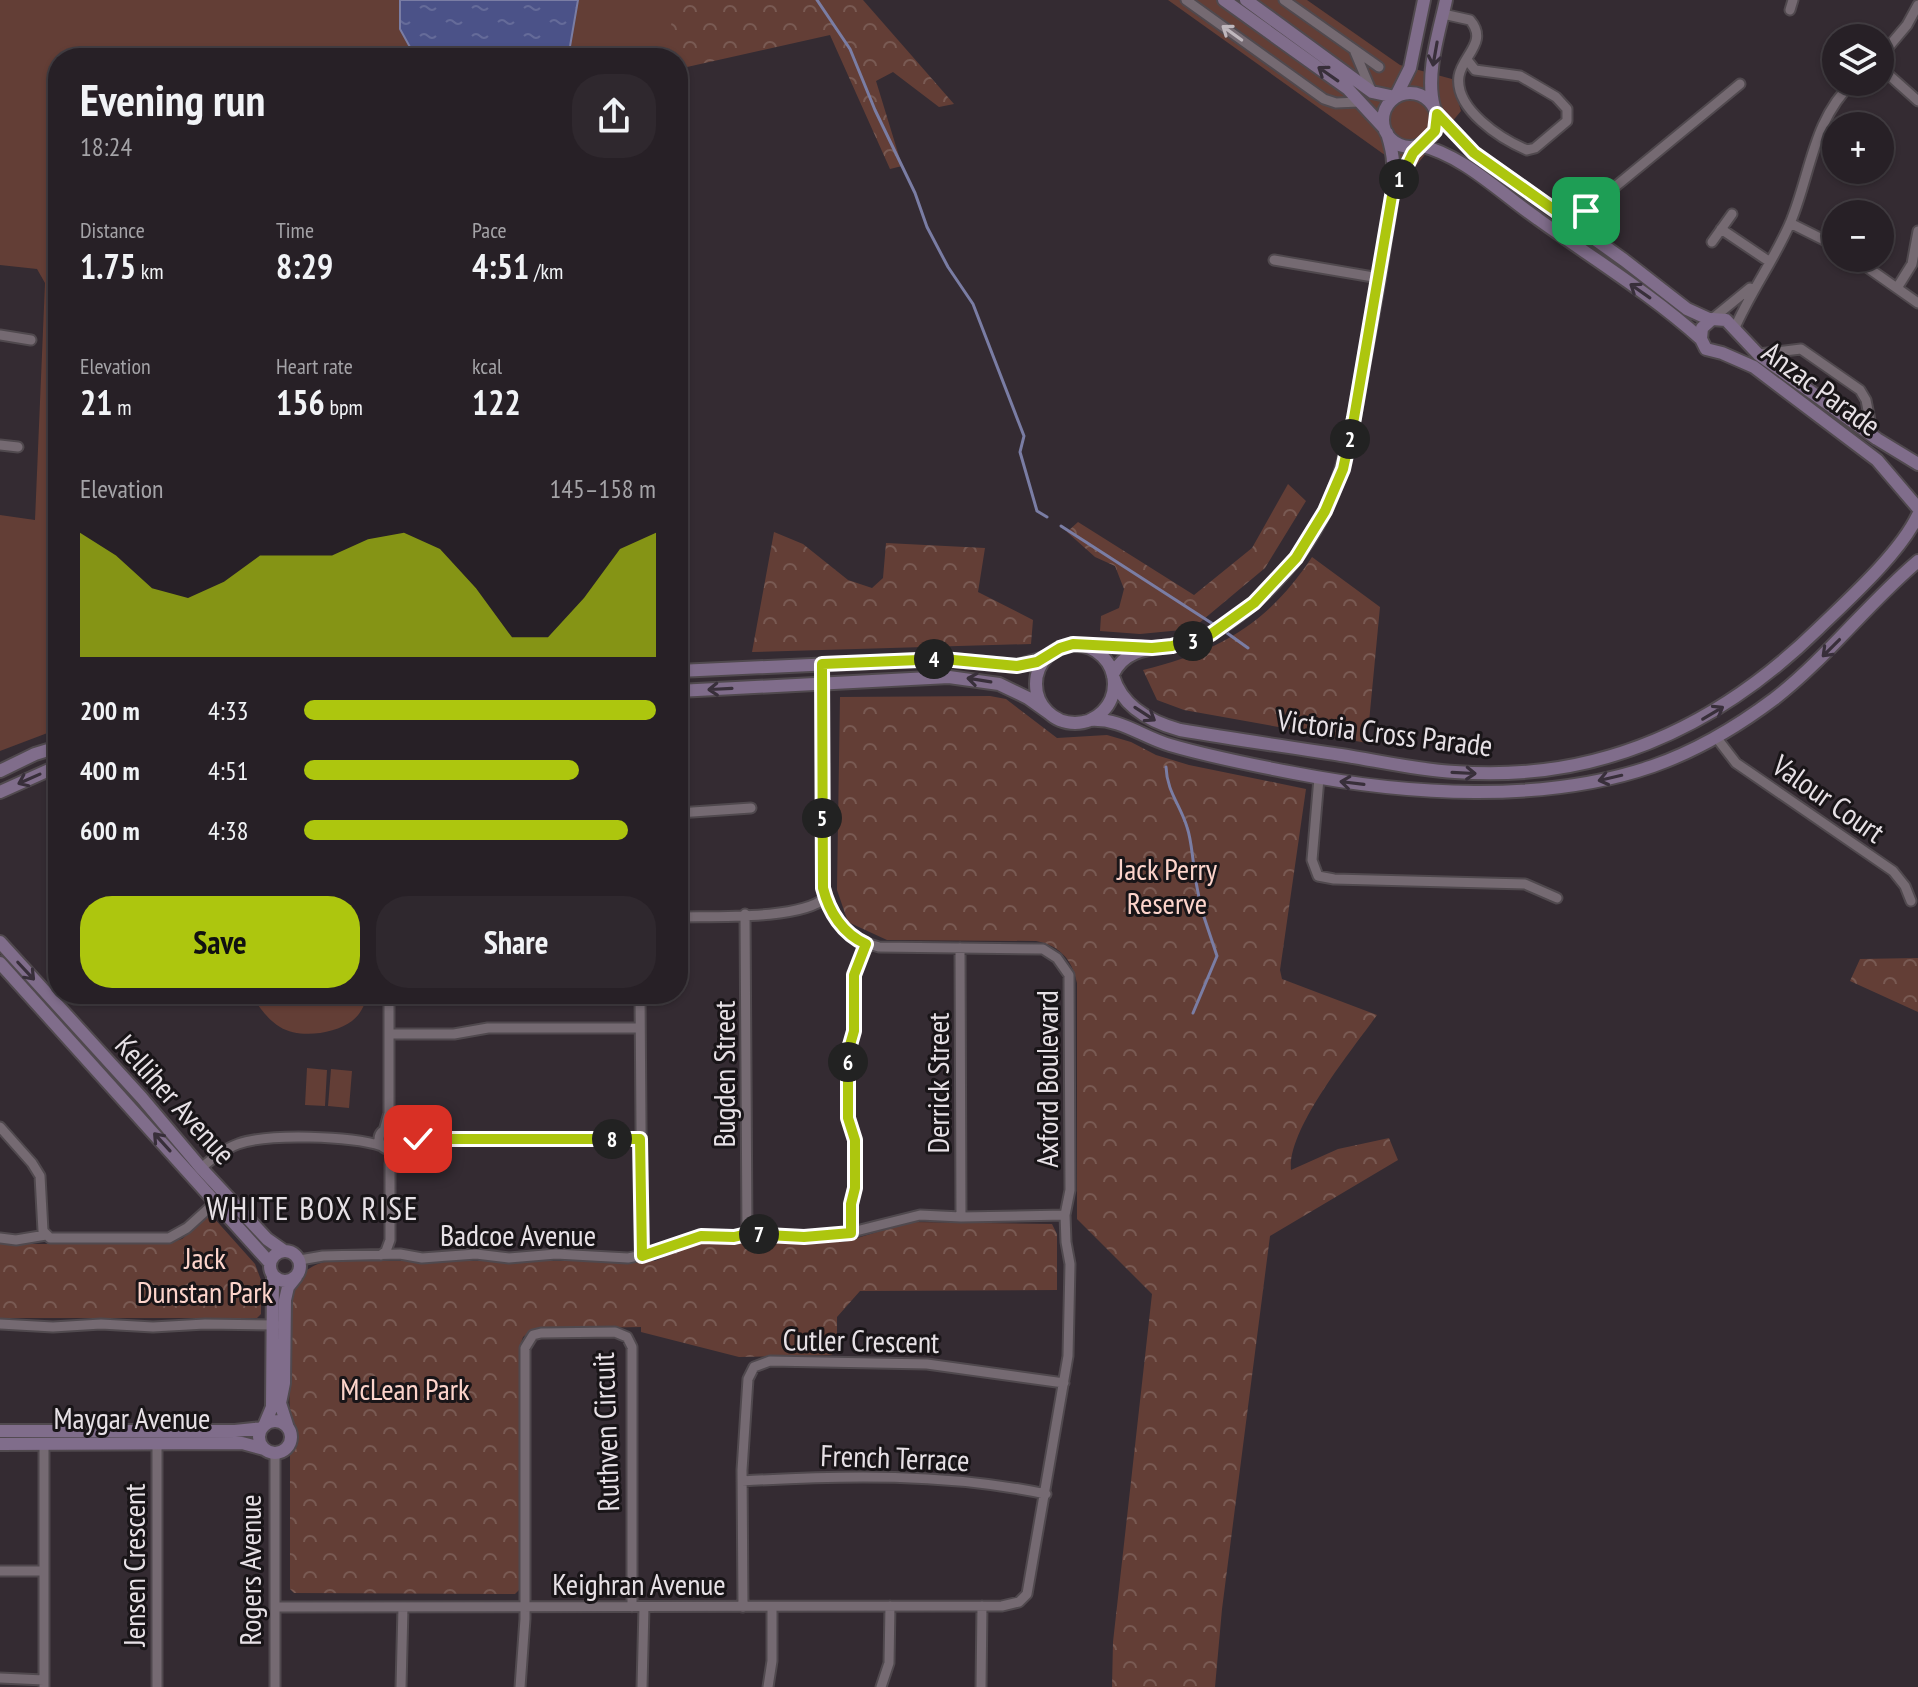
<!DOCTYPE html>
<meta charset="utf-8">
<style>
:root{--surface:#272026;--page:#2f282e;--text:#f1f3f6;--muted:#a4a3a7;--line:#433e43;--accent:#adc60e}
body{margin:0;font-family:"PT Sans Narrow",sans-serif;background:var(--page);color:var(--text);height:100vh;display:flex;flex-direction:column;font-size:30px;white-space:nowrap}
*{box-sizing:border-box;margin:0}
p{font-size:26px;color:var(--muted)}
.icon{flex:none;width:44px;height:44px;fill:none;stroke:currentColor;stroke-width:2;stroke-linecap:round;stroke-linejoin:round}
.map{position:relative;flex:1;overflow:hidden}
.sheet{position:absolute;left:48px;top:48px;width:640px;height:956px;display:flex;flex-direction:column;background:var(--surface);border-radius:32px;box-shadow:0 2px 6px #0004,0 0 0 2px var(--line)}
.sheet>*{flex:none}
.buttons{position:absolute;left:1822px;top:24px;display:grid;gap:16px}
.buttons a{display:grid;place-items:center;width:72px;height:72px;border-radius:50%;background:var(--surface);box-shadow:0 2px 6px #0004,0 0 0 2px var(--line);font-size:40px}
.pin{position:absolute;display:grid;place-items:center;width:68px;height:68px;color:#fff;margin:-34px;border-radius:16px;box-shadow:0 4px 12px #0006}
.km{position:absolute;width:40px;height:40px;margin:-20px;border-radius:50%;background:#222;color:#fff;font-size:22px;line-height:40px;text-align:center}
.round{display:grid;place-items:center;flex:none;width:84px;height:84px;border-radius:32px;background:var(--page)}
.overview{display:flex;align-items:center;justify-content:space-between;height:136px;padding:0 32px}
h1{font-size:44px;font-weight:700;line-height:60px}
.stats{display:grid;grid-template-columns:repeat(3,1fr);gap:12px;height:136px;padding:8px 32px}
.stats div{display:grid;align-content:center}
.stats b{font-size:34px;font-weight:700}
.stats small{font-size:22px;font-weight:400}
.stats p{font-size:22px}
.chart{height:224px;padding:16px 32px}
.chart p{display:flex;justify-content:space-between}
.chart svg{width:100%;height:144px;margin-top:8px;fill:var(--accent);opacity:.7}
.primary-button{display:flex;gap:16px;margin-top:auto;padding:16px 32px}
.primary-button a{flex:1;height:92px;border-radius:32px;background:var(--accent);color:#111;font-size:32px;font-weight:700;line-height:92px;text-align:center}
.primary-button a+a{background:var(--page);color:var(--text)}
ul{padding:0 32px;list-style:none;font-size:26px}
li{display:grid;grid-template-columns:128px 96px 1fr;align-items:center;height:60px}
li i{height:20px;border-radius:10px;background:var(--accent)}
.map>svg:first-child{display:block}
.green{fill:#633e36}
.forest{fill:url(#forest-crowns)}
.water{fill:url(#water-ripples);stroke:#7a7da4;stroke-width:2}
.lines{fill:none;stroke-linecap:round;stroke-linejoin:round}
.stream{stroke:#7a7da4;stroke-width:3}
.street-casing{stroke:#50494e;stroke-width:13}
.secondary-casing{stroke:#50494e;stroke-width:16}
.street{stroke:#756a72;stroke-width:9}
.secondary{stroke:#806d8b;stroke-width:12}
.oneway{stroke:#bfb7bd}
.oneway2{stroke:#382f3a}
.route-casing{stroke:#fff;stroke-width:16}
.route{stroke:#adc60e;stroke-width:10}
.labels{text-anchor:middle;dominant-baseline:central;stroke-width:6;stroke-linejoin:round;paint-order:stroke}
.street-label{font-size:30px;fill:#e7e1e6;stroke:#191518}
.park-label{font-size:30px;fill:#fdd4cb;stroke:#191518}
.neighbourhood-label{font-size:32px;letter-spacing:2px;fill:#e7e1e6;stroke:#191518}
</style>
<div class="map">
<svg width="1918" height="1687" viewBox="0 0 1918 1687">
<defs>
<pattern id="forest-crowns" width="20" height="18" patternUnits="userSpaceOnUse" patternTransform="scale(2)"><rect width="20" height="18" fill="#633e36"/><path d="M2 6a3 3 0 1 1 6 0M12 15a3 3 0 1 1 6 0" fill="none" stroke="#795a53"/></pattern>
<pattern id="water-ripples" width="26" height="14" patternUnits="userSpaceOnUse" patternTransform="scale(2)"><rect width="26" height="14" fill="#4b5288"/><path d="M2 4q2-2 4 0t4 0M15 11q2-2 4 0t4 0" fill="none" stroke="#656b99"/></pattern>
</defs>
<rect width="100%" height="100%" fill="#342b32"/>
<!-- green -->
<path class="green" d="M 0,0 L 680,0 L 671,58 L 58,58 L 58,729 L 0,751 L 0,515 L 35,520 L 45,283 L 37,269 L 0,265 Z
M 1168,0 L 1307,0 L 1400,65 L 1452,79 L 1461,111 L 1410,173 Z
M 251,994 L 368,994 C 365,1004 361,1014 352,1021 C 335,1034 299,1039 280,1027 C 268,1020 258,1006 251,994 Z
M 307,1068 L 327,1070 L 325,1106 L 305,1105 Z
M 331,1069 L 352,1071 L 349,1108 L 328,1106 Z"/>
<!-- forest -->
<path class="forest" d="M 675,0 L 863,0 L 954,104 L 939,107 L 893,72 L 876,81 L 902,166 L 890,169 L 830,35 L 687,67 L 678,121 L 678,58 L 666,58 Z
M 1288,484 L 1306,501 L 1265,568 L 1192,629 L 1140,634 L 1100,631 L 1101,616 L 1119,608 L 1124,589 L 1115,566 L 1095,557 L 1067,532 L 1078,522 L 1194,595 L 1252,548 Z
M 774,532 L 803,544 L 848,580 L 872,588 L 883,578 L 886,543 L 985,548 L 978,592 L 1033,620 L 1031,644 L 752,652 Z
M 1312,557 L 1380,607 L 1367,743 L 1184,710 L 1157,700 L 1143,670 C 1219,651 1268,624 1312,557 Z
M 990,696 L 1006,699 L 1057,738 L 1107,735 L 1131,742 L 1156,755 L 1189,765 L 1306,789 L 1280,970 L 1282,979 L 1377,1015 C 1352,1050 1287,1129 1291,1170 L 1338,1149 L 1389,1138 L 1398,1160 L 1270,1236 L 1222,1609 L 1215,1687 L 1112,1687 L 1113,1642 L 1152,1294 L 1077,1219 L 1077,983 C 1072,959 1060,946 1036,941 L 887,940 L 848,922 L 837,890 L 840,697 Z
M 1918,958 L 1918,1012 L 1850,981 L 1860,959 Z
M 207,1217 L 213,1217 L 255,1264 L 261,1280 L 261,1314 L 257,1318 L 0,1318 L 0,1244 L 164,1244 L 182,1239 Z
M 910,1222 L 1052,1224 L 1057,1234 L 1057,1290 L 860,1291 L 837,1317 L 837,1350 L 831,1355 L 739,1357 L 641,1332 L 641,1327 L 533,1329 L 523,1337 L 519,1349 L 519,1590 L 515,1594 L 294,1593 L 290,1589 L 290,1454 C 295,1441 295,1432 290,1419 C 290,1387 283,1306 297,1281 C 304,1269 316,1264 328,1261 L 655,1261 L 698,1242 L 844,1242 Z"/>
<!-- water -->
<path class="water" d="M 400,0 L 578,0 L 568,58 L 416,58 L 400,29 Z"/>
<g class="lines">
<!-- stream -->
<path class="stream" d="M 817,0 L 850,49 L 875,110 L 915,193 L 927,227 L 948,267 L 973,304 L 1024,436 L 1020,452 L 1037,511 L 1047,517
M 1061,526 L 1213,624
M 1227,633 L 1248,648
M 1166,767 C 1167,792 1180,804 1187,827 C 1192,842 1192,858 1195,872
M 1193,1013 L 1217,956 L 1201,908 L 1196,882"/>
<!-- street casing -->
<g class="street-casing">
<path id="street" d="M 1186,0 L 1324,99 L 1336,103 L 1359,102
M 1284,0 L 1379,67
M 1790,10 L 1793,0
M 1443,14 L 1470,20 C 1489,42 1462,56 1459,76 C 1454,109 1501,139 1527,150 L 1535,148 L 1567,121 L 1567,109 L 1556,97 L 1520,76 L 1475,70 L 1468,61
M 1355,52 L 1371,90
M 1880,57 L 1907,25 L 1918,5
M 1880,67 L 1918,101
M 1563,216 L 1579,214 L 1588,209 L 1740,84
M 1790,223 L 1836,246
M 1721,229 L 1770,262
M 1712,242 L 1732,214
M 1854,258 L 1918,303
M 1274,260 L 1379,278
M 1897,288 L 1912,264 L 1918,231
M 1712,319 L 1750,288
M 1734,330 C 1750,292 1775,259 1791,221 C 1811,172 1813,120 1853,82
M 0,335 L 31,340
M 1758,354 L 1801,349 L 1860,390 L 1866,400 L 1873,436
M 0,445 L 18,447
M 1716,737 L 1736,763 L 1893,871 L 1905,886 L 1911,901
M 1319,778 L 1312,860 L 1318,876 L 1334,879 L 1525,884 L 1557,898
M 678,813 L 751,808
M 745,914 L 747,1234
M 678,917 C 713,916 800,920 825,898
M 960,948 L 961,1217
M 640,994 L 642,1256
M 389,1034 L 454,1034 L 488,1028 L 640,1028
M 0,1127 L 32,1163 L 40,1176 L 43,1231 L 50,1238 L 169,1238 L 187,1228 L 220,1198
M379 1139a10 10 0 1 1 20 0a10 10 0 1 1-20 0Z
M 384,1131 L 389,1113 L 389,994
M 398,1133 L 418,1139 L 640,1139
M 201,1168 C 212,1159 224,1149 238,1144 C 269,1133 350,1136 382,1146
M 851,1233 L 851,1204 L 855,1188 L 855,1140 L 848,1118 L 848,1052 L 854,1031 L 854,975 L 866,944
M 0,1238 L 16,1240 L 46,1235
M 381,1255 L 386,1251 L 390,1240 L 390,1164 L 396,1147
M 300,1260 L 323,1256 L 400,1254 L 422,1258 L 476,1254 L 509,1258 L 556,1254 L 628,1258 L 662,1251 L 701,1236 L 734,1237 L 747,1234 L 804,1237 L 840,1235 L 920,1215 L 961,1217 L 1065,1215
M 0,1324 L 53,1327 L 101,1324 L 153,1327 L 205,1324 L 276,1325
M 44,1443 L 44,1687
M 275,1453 L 275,1687
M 742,1481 C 844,1475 946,1473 1046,1494
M 0,1571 L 44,1571
M 275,1607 L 1002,1606 L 1019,1602 L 1027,1594 L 1068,1356 L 1070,1264 L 1066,1242 L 1065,1215 L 1070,1190 L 1069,975 L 1057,958 L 1043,949 L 879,947 C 849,940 831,918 823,888 L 823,684
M 743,1607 L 742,1470 L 748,1379 L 754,1367 L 770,1361 L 927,1364 L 1064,1383
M 0,1678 L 44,1680
M 157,1687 L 157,1443
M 401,1687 L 403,1607
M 520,1687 L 525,1619 L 525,1348 L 533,1335 L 541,1333 L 615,1332 L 627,1337 L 632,1347 L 632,1607
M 642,1687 L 644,1607
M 768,1687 L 772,1661 L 772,1607
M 881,1687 L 889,1663 L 890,1606
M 981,1687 L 982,1606"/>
</g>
<!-- secondary casing -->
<g class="secondary-casing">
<path id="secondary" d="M 1224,0 L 1348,89 L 1384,128
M 1246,0 L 1372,92 L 1395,97
M1383 120a27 27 0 1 1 54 0a27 27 0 1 1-54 0Z
M 1396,96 L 1410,68 L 1424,0
M 1434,107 C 1425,74 1439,33 1446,0
M 1437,114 L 1474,153 L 1624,260 L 1687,309 L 1711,320
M 1419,145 C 1465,156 1500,193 1538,219 C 1592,258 1651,294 1701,339
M 1395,188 L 1406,164 L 1418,146
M 1918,464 L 1877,439 L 1758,354 L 1726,320 L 1712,319 L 1702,328 L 1701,339 L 1706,349 L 1722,353 L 1754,367 L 1877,460 L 1918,508
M1036 684a39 39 0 1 1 78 0a39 39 0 1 1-78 0Z
M 1092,646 L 1141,647
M 678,671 L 943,659 L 1017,666 L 1047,657
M 1113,674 C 1129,642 1163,651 1192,641 C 1212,635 1229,623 1244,611 C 1279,583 1308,547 1327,507 C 1347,464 1354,419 1362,373 C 1369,333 1377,293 1383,253 C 1387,223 1395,193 1393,163 C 1393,153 1390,143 1387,133
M 1113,676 C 1122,707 1151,722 1180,730 C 1234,739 1288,747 1341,755 C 1379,761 1417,770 1455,772 C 1599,783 1718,727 1819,628 C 1850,598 1900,553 1918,515
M 678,691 L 949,677 L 999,684 L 1028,698 L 1049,713
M 1090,720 C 1121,718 1142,737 1170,745 C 1211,757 1252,765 1294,773 C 1407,795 1543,804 1653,766 C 1696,751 1738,726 1774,699 C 1827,658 1867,604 1918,561
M 0,771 L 35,754 L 58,747
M 0,792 L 58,766
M 0,942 L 142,1098 L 201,1168 L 267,1239 L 284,1251
M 0,963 L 270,1263
M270 1266a15 15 0 1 1 30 0a15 15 0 1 1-30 0Z
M259 1437a16 16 0 1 1 32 0a16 16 0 1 1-32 0Z
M 264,1426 L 272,1407 L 273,1275
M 288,1428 L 280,1403 L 284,1383 L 285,1300 L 288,1287 L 296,1277
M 0,1431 L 235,1431 L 262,1428
M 0,1444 L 242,1443 L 264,1449"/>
</g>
<!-- street -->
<use href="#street" class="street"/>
<!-- secondary -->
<use href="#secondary" class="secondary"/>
</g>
<!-- one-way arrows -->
<defs><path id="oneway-shaft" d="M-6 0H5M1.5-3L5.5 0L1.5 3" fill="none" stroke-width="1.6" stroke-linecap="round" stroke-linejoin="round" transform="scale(2)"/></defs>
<use class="oneway" href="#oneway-shaft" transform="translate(1232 33) rotate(-144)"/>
<g class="oneway2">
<use href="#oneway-shaft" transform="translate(1435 54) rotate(100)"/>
<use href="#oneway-shaft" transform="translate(1328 74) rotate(-145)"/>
<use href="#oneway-shaft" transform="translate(1640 291) rotate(-145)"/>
<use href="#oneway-shaft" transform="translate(1831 648) rotate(135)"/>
<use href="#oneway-shaft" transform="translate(979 680) rotate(-171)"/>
<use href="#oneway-shaft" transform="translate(720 689) rotate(177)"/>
<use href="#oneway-shaft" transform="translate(1713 713) rotate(-31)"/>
<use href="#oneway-shaft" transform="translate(1145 714) rotate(33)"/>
<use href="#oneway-shaft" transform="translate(1464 773) rotate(3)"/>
<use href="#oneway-shaft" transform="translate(1610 778) rotate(167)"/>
<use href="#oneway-shaft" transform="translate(29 779) rotate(156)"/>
<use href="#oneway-shaft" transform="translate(1352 783) rotate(-173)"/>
<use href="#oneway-shaft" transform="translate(26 971) rotate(47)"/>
<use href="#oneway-shaft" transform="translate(162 1142) rotate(-132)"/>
</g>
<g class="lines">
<!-- route casing -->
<g class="route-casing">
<path id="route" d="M 418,1139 L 640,1139 L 642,1256 L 701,1236 L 734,1237 L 747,1234 L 804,1237 L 851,1233 L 851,1204 L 855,1188 L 855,1140 L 848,1118 L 848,1052 L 854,1031 L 854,975 L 866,944 C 843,934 829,912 823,888 L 822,664 L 943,659 L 1017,666 L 1037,662 L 1060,648 L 1073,644 L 1152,648 L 1172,646 L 1211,634 L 1254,603 L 1296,558 L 1325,511 L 1343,469 L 1354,418 L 1392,196 L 1413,153 L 1435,131 L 1437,114 L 1474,153 L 1563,216 L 1586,211"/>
</g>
<!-- route -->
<use href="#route" class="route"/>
</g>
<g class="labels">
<!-- street labels -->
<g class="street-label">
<text transform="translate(1822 388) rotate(36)">Anzac Parade</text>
<text transform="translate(1385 732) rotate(7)">Victoria Cross Parade</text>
<text transform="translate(1829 798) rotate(35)">Valour Court</text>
<text transform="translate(723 1074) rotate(-90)">Bugden Street</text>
<text transform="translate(1046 1079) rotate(-90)">Axford Boulevard</text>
<text transform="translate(937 1083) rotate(-90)">Derrick Street</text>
<text transform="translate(176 1099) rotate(48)">Kelliher Avenue</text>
<text x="518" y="1234">Badcoe Avenue</text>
<text transform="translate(861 1340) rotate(1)">Cutler Crescent</text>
<text x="132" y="1417">Maygar Avenue</text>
<text transform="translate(605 1432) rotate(-92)">Ruthven Circuit</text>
<text transform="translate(895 1457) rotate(2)">French Terrace</text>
<text transform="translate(133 1565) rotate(-90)">Jensen Crescent</text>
<text transform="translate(249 1570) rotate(-90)">Rogers Avenue</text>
<text x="639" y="1583">Keighran Avenue</text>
</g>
<!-- park labels -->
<g class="park-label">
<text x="1167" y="868">Jack Perry<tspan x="1167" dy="34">Reserve</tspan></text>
<text x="205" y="1257">Jack<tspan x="205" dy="34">Dunstan Park</tspan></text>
<text x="405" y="1388">McLean Park</text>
</g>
<!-- neighbourhood labels -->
<g class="neighbourhood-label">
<text x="313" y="1208">WHITE BOX RISE</text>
</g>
</g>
</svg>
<div class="buttons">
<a><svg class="icon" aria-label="layers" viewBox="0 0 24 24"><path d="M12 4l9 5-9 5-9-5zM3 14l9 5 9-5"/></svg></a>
<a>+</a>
<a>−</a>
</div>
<div class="pin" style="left:1586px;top:211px;background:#1e9e55"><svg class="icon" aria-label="arrive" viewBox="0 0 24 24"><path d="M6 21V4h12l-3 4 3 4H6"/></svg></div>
<div class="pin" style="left:418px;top:1139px;background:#d93025"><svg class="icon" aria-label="check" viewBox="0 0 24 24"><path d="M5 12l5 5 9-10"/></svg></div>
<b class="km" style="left:1399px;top:179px">1</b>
<b class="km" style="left:1350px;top:439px">2</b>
<b class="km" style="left:1193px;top:641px">3</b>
<b class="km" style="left:934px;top:659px">4</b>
<b class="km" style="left:822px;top:818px">5</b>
<b class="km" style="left:848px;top:1062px">6</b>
<b class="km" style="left:759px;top:1234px">7</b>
<b class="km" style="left:612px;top:1139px">8</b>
<section class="sheet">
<div class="overview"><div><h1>Evening run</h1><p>18:24</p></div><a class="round"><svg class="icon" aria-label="share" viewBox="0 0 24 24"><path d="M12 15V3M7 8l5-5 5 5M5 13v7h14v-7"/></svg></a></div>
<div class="stats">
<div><p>Distance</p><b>1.75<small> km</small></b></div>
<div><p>Time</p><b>8:29</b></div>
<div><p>Pace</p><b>4:51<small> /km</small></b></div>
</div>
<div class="stats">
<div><p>Elevation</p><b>21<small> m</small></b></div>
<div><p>Heart rate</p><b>156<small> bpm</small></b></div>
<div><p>kcal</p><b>122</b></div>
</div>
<div class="chart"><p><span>Elevation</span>145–158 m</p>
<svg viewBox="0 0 160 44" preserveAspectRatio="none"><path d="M0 44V6L10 13L20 23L30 26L40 21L50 13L60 13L70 13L80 8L90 6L100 11L110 23L120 38L130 38L140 26L150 11L160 6V44z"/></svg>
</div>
<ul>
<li><b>200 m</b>4:33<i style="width:100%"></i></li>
<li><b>400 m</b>4:51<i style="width:78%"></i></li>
<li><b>600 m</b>4:38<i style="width:92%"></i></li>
</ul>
<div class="primary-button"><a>Save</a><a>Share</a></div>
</section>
</div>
